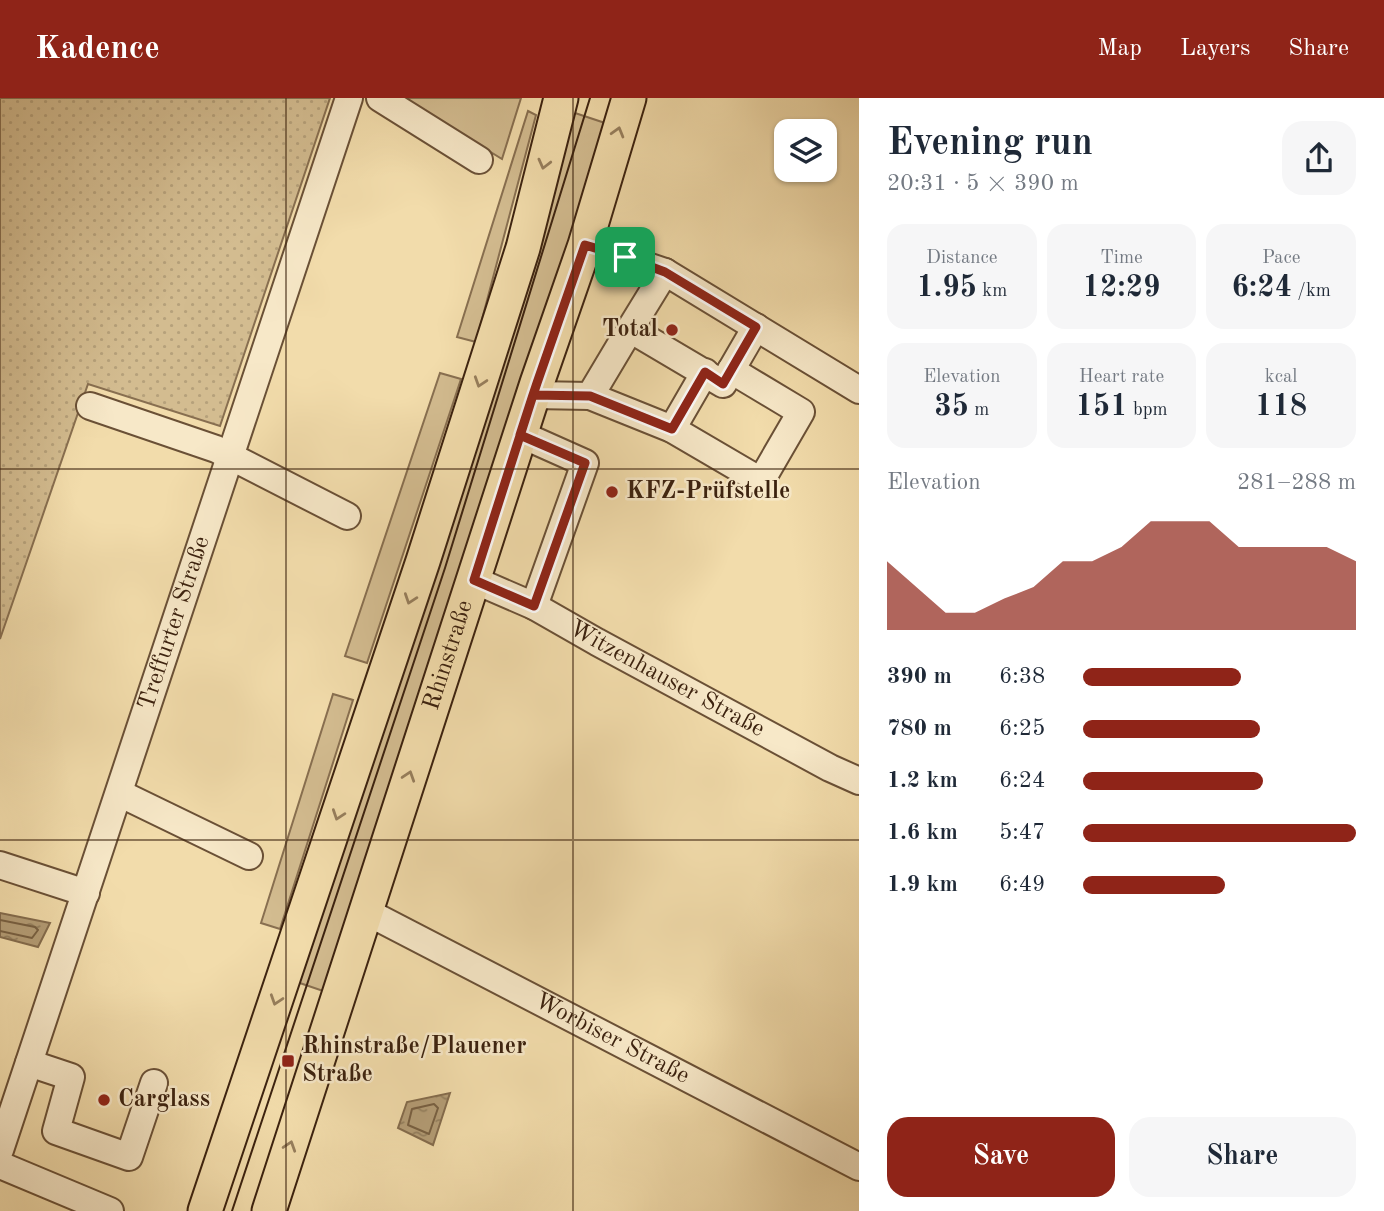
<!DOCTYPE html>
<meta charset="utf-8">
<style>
:root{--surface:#fff;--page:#f6f6f7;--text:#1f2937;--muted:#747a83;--accent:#8f2418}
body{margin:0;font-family:"Old Standard TT",serif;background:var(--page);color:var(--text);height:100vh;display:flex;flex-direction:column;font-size:26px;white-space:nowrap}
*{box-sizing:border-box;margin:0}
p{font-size:23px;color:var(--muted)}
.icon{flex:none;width:38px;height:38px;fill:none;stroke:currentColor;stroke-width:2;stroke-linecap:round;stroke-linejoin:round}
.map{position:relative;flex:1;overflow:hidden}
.sheet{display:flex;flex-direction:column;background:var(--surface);width:525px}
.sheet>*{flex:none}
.fabs{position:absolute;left:774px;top:21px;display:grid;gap:14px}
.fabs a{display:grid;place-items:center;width:63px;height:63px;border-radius:14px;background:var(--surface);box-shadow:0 2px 5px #0004;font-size:35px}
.pin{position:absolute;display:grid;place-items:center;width:60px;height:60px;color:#fff;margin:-30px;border-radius:14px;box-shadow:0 4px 10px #0006}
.round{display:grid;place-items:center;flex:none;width:74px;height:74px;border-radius:21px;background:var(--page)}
.headline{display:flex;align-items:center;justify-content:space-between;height:119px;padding:0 28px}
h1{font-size:38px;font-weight:800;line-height:52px}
.figures{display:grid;grid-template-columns:repeat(3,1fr);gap:10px;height:119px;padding:7px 28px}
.figures div{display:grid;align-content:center;border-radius:18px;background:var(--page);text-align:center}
.figures b{font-size:30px;font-weight:800}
.figures small{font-size:19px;font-weight:400}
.figures p{font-size:19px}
.chart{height:196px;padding:14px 28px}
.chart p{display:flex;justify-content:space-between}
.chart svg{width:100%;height:126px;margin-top:7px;fill:var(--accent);opacity:.7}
.button{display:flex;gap:14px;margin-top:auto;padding:14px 28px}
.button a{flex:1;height:80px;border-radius:21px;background:var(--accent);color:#fff;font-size:28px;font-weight:800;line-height:80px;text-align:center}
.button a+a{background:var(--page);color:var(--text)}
ul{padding:0 28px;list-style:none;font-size:23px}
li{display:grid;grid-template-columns:112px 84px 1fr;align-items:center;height:52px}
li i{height:18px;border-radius:9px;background:var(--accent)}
header{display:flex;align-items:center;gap:42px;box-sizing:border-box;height:98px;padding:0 35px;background:var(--accent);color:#fff}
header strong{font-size:33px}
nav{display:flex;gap:38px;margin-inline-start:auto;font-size:24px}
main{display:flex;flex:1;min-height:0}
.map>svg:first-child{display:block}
.grass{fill:#d3bc90;stroke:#886f50;stroke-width:2}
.garden{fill:url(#garden-dots);stroke:#886f50;stroke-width:2}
.water{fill:url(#water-ripples);stroke:#846c4d;stroke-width:2}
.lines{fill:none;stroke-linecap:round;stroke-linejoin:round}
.shore{stroke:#786042;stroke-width:2}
.minor-casing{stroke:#6a5036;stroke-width:30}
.major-casing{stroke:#3c220f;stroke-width:37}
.minor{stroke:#f7e8c8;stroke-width:26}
.major{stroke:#f2dcab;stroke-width:33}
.tram{stroke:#3c220f;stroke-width:2}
.oneway{stroke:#977f5d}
.route-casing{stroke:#fff;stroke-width:14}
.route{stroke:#8f2418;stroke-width:9}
.grid{fill:none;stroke:#3c220f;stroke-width:2;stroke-opacity:0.55}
.poi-dot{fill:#8f2418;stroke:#f7e8c8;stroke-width:2.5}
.labels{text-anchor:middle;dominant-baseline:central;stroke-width:5;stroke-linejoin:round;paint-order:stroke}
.poi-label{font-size:24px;font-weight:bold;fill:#3c220f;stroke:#f7e8c8;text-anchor:start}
.street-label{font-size:24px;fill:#3c220f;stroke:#f7e8c8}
</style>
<header>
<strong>Kadence</strong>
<nav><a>Map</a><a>Layers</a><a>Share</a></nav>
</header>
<main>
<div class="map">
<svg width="859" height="1113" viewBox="0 0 859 1113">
<defs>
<pattern id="garden-dots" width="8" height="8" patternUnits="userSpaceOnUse" patternTransform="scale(1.75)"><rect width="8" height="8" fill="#d3bc90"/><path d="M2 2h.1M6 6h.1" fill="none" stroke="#b6a17b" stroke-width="1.8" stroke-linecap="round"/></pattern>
<pattern id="water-ripples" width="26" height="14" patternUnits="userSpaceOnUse" patternTransform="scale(1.75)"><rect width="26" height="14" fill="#b49d76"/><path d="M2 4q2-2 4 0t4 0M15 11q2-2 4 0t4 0" fill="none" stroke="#94805f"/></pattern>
</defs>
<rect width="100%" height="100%" fill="#f2dcab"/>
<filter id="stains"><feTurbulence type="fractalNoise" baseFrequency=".00286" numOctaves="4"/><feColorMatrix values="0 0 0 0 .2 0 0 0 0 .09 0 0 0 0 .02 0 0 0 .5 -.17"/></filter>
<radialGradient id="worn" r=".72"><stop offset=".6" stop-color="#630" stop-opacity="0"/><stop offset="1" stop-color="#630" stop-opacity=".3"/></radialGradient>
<!-- grass -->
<path class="grass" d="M 403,0 L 521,0 L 502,61 Z
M 528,13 L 536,17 L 476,244 L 457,239 Z
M 569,13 L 611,27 L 329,895 L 294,883 Z
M 440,275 L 461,281 L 367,565 L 345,558 Z
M 333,596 L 353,602 L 280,831 L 261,825 Z"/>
<!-- garden -->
<path class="garden" d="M 0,0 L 330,0 L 220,328 L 88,286 L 0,541 Z"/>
<!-- water -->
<path class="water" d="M 0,815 L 50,825 L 38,849 L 0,839 Z
M 450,995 L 433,1047 L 398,1030 L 407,1004 Z"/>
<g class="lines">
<!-- shore -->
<path class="shore" d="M 0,822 L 35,829 L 38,832 L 32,840 L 0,833
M 434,1006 L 438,1010 L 429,1036 L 408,1027 L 412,1011 Z"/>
<!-- minor casing -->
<g class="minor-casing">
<g id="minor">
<path d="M 380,0 L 479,62"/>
<path d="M 585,147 L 665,174 L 859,292"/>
<path d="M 665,174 L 630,231 L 723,286 L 756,229"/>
<path d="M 533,297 L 590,298 L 672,331 L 761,383 L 801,314 L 731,272"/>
<path d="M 590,298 L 630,231"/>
<path d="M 90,308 L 216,351 L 347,418"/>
<path d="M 672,331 L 705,274"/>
<path d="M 520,336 L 585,365 L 534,508"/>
<path id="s1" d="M 474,482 L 534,508 L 597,544 L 830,670 L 859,683"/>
<path d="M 119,695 L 249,758"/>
<path d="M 0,767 L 86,795"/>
<path id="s2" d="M 365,813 L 859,1069"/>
<path d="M 29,965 L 71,979 L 56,1033 L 129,1059 L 154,985"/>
<path id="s3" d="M 0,1052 L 349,0"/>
<path d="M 0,1067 L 110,1113"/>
</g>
</g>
<!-- major casing -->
<g class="major-casing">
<g id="major">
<path d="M 205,1113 L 423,463 L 523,150 L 561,0"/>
<path id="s4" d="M 269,1113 L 537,285 L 585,147 L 629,0"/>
</g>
</g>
<!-- minor -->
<use href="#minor" class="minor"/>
<!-- major -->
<use href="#major" class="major"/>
<!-- tram -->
<path class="tram" d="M 232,1113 L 445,470 L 590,0"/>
</g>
<!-- one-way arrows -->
<defs><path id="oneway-chevron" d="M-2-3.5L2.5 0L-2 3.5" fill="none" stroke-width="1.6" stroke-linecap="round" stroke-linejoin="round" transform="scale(1.75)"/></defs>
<g class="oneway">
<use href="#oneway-chevron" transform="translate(618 34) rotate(-74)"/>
<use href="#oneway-chevron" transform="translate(544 66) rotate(104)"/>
<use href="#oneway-chevron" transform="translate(480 284) rotate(108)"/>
<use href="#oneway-chevron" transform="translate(410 501) rotate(109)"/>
<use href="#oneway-chevron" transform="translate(409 678) rotate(-72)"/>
<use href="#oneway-chevron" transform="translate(338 717) rotate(109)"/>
<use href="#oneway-chevron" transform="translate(276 902) rotate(108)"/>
<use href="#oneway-chevron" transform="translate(290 1048) rotate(-72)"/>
</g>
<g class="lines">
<!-- route casing -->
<g class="route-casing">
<path id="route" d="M 625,159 L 585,147 L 537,285 L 533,297 L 474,482 L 534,508 L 585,365 L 520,337 L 533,297 L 590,298 L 672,331 L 705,274 L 723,286 L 756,229 L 665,174 L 625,159"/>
</g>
<!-- route -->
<use href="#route" class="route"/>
</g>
<!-- grid -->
<path class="grid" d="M 286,0 L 286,1113M 573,0 L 573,1113M 0,371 L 859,371M 0,742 L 859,742"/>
<!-- markers -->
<g class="poi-dot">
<circle cx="672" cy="232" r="7"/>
<circle cx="612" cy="394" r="7"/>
<rect x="281" y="956" width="14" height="14" rx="3.5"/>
<circle cx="104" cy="1002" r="7"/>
</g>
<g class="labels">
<!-- poi labels -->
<g class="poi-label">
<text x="658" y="232" text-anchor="end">Total</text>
<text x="626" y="394">KFZ-Prüfstelle</text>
<text x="302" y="949">Rhinstraße/Plauener<tspan x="302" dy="28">Straße</tspan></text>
<text x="118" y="1002">Carglass</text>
</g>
<!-- street labels -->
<g class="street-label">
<text stroke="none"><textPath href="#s3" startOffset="555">Treffurter Straße</textPath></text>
<text stroke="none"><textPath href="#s4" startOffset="584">Rhinstraße</textPath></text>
<text stroke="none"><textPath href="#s1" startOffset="217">Witzenhauser Straße</textPath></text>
<text stroke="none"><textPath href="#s2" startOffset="278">Worbiser Straße</textPath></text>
</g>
</g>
<rect width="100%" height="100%" filter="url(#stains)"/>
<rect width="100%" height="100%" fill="url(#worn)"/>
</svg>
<div class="fabs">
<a><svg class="icon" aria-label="layers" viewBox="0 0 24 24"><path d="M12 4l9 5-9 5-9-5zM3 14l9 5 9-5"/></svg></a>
</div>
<div class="pin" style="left:625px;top:159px;background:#1e9e55"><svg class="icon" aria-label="arrive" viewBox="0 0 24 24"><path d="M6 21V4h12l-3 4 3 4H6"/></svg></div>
</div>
<section class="sheet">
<div class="headline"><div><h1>Evening run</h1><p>20:31 · 5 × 390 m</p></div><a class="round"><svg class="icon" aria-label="share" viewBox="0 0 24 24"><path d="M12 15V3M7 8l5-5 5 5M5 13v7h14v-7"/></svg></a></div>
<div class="figures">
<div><p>Distance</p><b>1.95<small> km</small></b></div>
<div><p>Time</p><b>12:29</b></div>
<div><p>Pace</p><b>6:24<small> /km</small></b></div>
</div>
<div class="figures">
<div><p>Elevation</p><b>35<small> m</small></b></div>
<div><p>Heart rate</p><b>151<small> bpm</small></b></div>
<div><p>kcal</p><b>118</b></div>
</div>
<div class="chart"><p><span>Elevation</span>281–288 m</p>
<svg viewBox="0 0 160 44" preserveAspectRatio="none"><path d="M0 44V20L10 29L20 38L30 38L40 33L50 29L60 20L70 20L80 15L90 6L100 6L110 6L120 15L130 15L140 15L150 15L160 20V44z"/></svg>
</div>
<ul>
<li><b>390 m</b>6:38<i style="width:58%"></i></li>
<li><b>780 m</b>6:25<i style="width:65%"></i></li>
<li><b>1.2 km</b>6:24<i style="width:66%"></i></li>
<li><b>1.6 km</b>5:47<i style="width:100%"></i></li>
<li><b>1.9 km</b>6:49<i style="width:52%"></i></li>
</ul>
<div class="button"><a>Save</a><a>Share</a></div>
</section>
</main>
